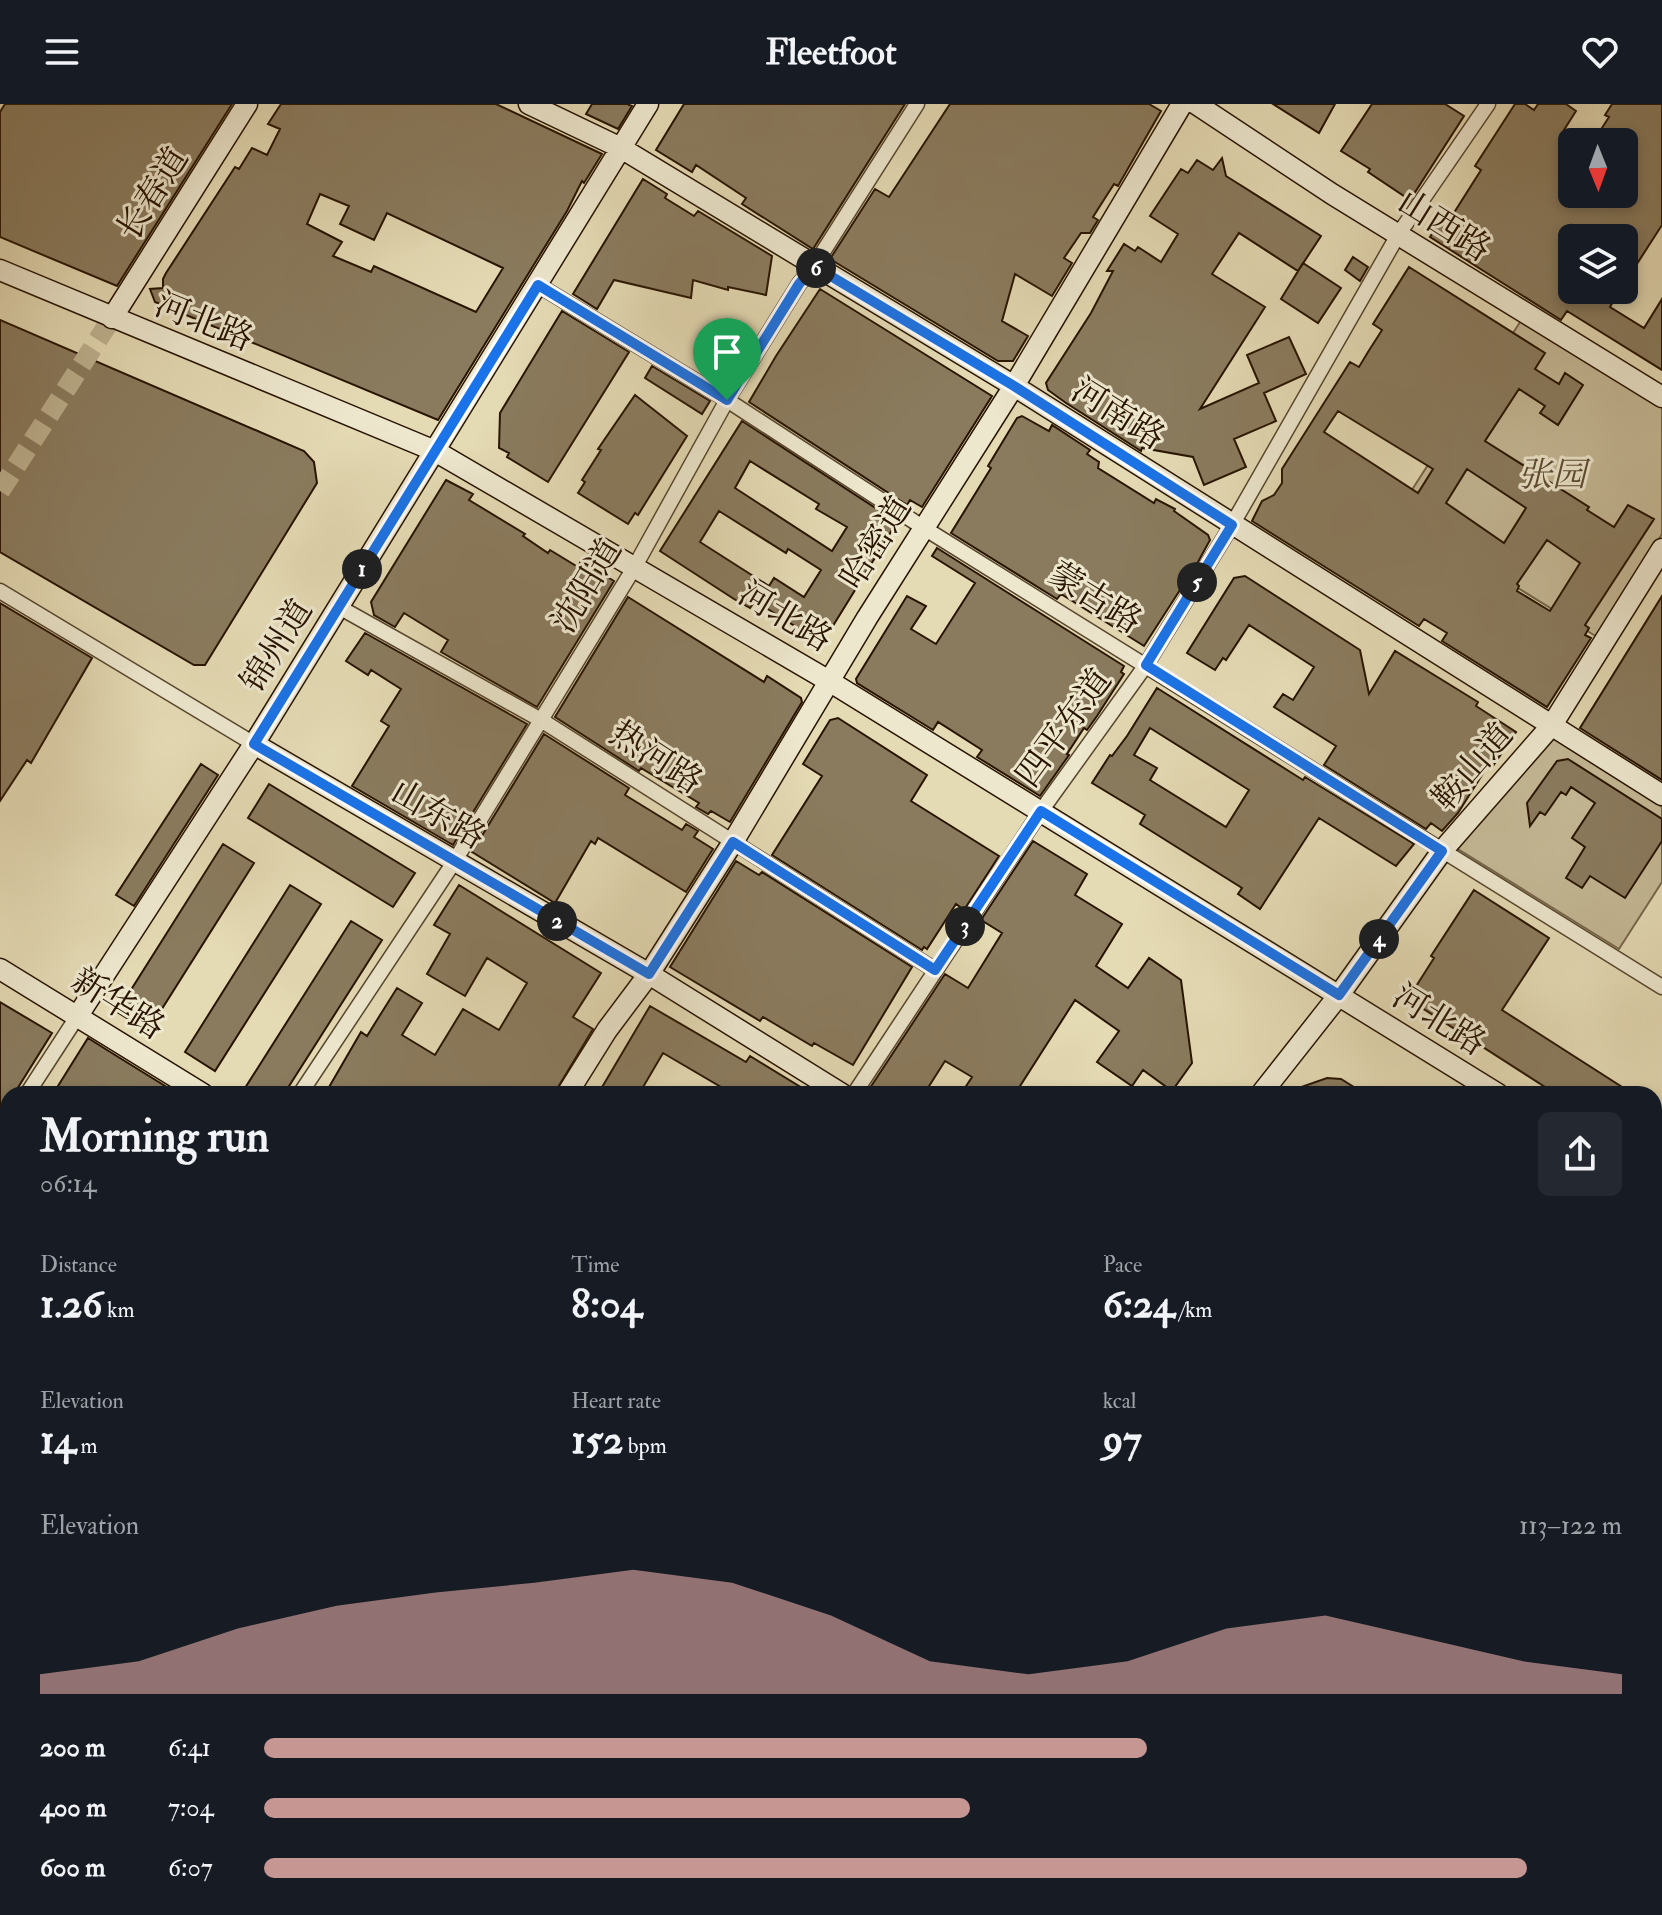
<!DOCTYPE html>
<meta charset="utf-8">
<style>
:root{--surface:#171b24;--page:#242831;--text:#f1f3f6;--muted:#9ea1a6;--accent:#c59692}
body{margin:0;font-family:"IM FELL Double Pica","Noto Serif SC",serif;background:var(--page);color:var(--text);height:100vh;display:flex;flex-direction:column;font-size:30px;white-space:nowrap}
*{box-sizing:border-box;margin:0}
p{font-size:26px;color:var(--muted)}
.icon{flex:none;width:44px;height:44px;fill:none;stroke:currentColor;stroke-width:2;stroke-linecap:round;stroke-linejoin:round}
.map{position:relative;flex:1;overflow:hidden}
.panel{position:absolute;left:0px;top:982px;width:1662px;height:830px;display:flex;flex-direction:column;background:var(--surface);border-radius:24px 24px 0 0;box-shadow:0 4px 12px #0003}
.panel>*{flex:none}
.needle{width:52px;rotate:179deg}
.fabs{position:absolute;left:1558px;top:24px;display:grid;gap:16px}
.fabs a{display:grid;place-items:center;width:80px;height:80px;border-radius:12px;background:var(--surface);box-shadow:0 4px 12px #0003;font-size:40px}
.pin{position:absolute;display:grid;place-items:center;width:68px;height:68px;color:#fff;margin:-82px -34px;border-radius:50% 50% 50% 0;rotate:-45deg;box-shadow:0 0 8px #0007}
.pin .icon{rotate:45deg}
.km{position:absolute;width:40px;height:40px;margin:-20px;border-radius:50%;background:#222;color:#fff;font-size:22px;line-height:40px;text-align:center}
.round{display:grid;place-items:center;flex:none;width:84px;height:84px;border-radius:12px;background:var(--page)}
.summary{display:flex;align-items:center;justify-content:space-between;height:136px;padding:0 40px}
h1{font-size:44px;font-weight:700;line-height:60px}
.figures{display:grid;grid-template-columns:repeat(3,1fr);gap:12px;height:136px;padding:8px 40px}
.figures div{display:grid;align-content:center}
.figures b{font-size:40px;font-weight:700}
.figures small{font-size:22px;font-weight:400}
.figures p{font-size:22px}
.chart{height:224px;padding:16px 40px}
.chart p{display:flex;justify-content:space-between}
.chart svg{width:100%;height:144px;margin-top:8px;fill:var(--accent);opacity:.7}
ul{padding:0 40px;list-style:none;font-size:26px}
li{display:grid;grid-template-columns:128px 96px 1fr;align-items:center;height:60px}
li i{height:20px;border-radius:10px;background:var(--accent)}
header{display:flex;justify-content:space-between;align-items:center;height:104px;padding:0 40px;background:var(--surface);font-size:36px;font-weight:700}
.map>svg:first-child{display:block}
.green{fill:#c4b895;stroke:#76664a;stroke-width:2}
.building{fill:#8a7b5e;stroke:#281400;stroke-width:2;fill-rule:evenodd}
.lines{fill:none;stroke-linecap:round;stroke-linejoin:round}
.secondary-tunnel{stroke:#beb290;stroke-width:20;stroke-dasharray:20 10;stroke-linecap:butt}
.street-casing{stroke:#57462d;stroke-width:17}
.secondary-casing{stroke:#281400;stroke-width:23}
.street{stroke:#ede7ce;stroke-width:14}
.secondary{stroke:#ede7ce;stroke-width:20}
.route-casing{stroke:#fff;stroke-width:16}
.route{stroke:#1a73e8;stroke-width:10}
.labels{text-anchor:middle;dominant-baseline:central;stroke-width:6;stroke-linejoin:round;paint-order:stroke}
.street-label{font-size:34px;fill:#281400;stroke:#ede7ce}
.park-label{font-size:34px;font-style:italic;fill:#5f4d34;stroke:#ede7ce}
</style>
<header><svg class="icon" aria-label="menu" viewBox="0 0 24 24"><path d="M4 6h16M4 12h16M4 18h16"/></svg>Fleetfoot<svg class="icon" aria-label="heart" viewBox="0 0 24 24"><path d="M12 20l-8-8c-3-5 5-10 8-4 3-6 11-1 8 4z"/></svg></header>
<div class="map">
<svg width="1662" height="1811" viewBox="0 0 1662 1811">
<rect width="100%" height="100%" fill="#e4dab4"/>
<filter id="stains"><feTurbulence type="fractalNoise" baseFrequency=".0025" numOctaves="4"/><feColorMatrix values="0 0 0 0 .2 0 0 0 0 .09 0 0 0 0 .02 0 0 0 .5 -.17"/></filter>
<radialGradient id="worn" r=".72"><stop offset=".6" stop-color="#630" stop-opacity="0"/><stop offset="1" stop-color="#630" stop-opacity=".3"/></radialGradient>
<!-- green -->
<path class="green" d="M 1522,215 L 1662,301 L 1662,430 L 1597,533 L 1397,409 Z
M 1545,626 L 1662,703 L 1662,778 L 1619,845 L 1453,742 Z
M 8,1516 L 8,1548 L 0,1548 L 0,1517 Z
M 0,1658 L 8,1659 L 8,1804 L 336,1804 L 343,1811 L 0,1811 Z"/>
<!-- building -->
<path class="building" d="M 5,0 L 232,0 L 117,182 L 0,133 L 0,8 Z
M 281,0 L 496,0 L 602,50 L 584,79 L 582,77 L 567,107 L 438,316 L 155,198 L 150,185 L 163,184 L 163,175 L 166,169 L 235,63 L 239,65 L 252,44 L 267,51 L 280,25 L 268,20 ZM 320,90 L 349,102 L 340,120 L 374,136 L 387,109 L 503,164 L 476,208 L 374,162 L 371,168 L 333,152 L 342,138 L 307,120 Z
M 592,0 L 627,0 L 632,2 L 618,25 L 586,10 Z
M 684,0 L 905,0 L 813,145 L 742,100 L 746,94 L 696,61 L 692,68 L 656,46 Z
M 950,0 L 1149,0 L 1161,7 L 1118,82 L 1114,80 L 1093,113 L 1098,116 L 1090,129 L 1081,129 L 1064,154 L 1072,159 L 1052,192 L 1015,170 L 1002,217 L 1028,232 L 1013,257 L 998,257 L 830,155 L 875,85 L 889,93 Z
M 1273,0 L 1335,0 L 1319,29 Z
M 1372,0 L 1445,0 L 1464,12 L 1410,96 L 1368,68 L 1370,65 L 1341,47 Z
M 1515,0 L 1525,0 L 1534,6 L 1538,0 L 1566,0 L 1576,7 L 1564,26 L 1572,31 L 1572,90 L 1624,90 L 1624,38 L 1593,38 L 1609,13 L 1605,11 L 1612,0 L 1662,0 L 1662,121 L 1624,180 L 1624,134 L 1592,134 L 1572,121 L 1572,186 L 1620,186 L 1610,203 L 1644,224 L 1662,195 L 1662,266 L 1567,207 L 1561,216 L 1430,133 L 1444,111 L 1450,115 L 1481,66 L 1475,62 Z
M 1222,54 L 1226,72 L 1321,132 L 1298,167 L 1239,129 L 1212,170 L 1265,203 L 1200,305 L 1259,279 L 1247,251 L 1289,233 L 1306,270 L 1264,289 L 1276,317 L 1234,335 L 1246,363 L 1204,381 L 1193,353 L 1142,344 L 1141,347 L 1066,299 L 1048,286 L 1046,279 L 1091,209 L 1113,167 L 1107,167 L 1124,140 L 1135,147 L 1138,143 L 1161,158 L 1178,130 L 1150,112 L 1181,65 L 1188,69 L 1197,56 L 1213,66 Z
M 643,75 L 667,90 L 665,94 L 694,112 L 698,107 L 772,152 L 766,191 L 728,183 L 728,186 L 693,176 L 691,194 L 614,176 L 597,205 L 573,190 Z
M 1353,153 L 1368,163 L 1360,177 L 1345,166 Z
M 1303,159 L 1341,184 L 1318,219 L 1281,195 Z
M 1409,163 L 1545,249 L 1535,265 L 1559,280 L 1565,269 L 1583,281 L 1558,321 L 1540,309 L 1545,302 L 1519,285 L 1485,337 L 1589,403 L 1587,406 L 1614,423 L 1628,401 L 1654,415 L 1585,521 L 1589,524 L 1585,531 L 1591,534 L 1547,603 L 1442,537 L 1447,529 L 1424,515 L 1419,522 L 1252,417 L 1262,397 L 1274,391 L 1282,379 L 1282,365 L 1350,258 L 1359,263 L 1368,248 L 1382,226 L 1373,220 ZM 1338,307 L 1433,365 L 1418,389 L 1324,328 ZM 1467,365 L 1526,404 L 1504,439 L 1446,399 ZM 1547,436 L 1580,459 L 1550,507 L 1517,487 L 1519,482 L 1517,480 Z
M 820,185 L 992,292 L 922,403 L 910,396 L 907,401 L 749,298 L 776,252 Z
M 562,207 L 629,248 L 548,378 L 507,353 L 509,349 L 499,344 L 500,309 Z
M 0,216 L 304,347 L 314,358 L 317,379 L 205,561 L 194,561 L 0,448 Z
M 652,262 L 710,297 L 702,310 L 645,274 Z
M 635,291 L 687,332 L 638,411 L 635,409 L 628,420 L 578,389 L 585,378 L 582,376 L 601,346 L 598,345 Z
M 1022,312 L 1049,327 L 1052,321 L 1090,346 L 1087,350 L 1099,358 L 1098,364 L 1154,399 L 1156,395 L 1175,405 L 1174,407 L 1208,431 L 1210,436 L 1198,458 L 1144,542 L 1061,490 L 1057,495 L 951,429 L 991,364 L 988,362 L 1017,314 Z
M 742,317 L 897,418 L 831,525 L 826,521 L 817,536 L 755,497 L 750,504 L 734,495 L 660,447 ZM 750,357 L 819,400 L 816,405 L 847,423 L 832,447 L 735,384 ZM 719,407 L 786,449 L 788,445 L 821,466 L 804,493 L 774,474 L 769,482 L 700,438 Z
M 446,376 L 473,390 L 469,396 L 525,430 L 523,432 L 548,449 L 550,446 L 578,463 L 581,457 L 614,477 L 537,603 L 441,548 L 448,536 L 404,509 L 395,523 L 374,511 L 371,498 Z
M 937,444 L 1124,562 L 1121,568 L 1124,570 L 1097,612 L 1087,626 L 1084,624 L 1067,650 L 1069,651 L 1040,692 L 977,653 L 982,646 L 938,618 L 933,626 L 857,579 L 856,575 L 907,492 L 926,502 L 911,525 L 936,540 L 975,479 L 932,452 Z
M 1245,472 L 1360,546 L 1369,590 L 1395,547 L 1478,598 L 1476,602 L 1516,628 L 1493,662 L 1489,660 L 1458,709 L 1442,727 L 1431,719 L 1426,725 L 1324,661 L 1336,642 L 1274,603 L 1283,590 L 1293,596 L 1314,563 L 1249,521 L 1226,556 L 1223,554 L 1215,566 L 1187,549 L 1234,474 Z
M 1662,492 L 1662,676 L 1580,624 Z
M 628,493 L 764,578 L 767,572 L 801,594 L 802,598 L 730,718 L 711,707 L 708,710 L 696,703 L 699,699 L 641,664 L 639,667 L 555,613 Z
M 0,499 L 92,554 L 31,659 L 27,656 L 0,697 Z
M 365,529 L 527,620 L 453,741 L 352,682 L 389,622 L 381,617 L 401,585 L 371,566 L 368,571 L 346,557 Z
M 1157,584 L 1303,676 L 1305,673 L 1414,740 L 1396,762 L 1319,714 L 1260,805 L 1238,790 L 1242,784 L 1140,720 L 1145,711 L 1092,679 L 1110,651 L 1112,652 L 1127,632 ZM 1150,624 L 1249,686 L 1226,723 L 1150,676 L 1157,664 L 1134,651 Z
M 838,614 L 927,671 L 911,697 L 999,752 L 964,806 L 956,800 L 927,845 L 924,843 L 922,846 L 772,751 L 822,672 L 803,660 L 830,616 Z
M 544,630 L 629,684 L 625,691 L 682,726 L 686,720 L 698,727 L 694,733 L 713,745 L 686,788 L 598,734 L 595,740 L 591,737 L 555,799 L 472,748 Z
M 1568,655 L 1662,715 L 1662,737 L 1625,794 L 1590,772 L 1582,784 L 1566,774 L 1585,743 L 1572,734 L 1595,699 L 1571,683 L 1566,691 L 1561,688 L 1545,711 L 1540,708 L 1530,722 L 1527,699 L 1557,657 Z
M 201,660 L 218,671 L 134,802 L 116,791 Z
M 269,680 L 415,769 L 393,803 L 248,714 Z
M 1033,737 L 1087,770 L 1075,791 L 1122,820 L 1096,862 L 1128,884 L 1149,854 L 1181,876 L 1192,959 L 1172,987 L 1143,966 L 1132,982 L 1097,958 L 1119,927 L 1075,896 L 1015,990 L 961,990 L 972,973 L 945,957 L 924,990 L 880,990 L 870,984 L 945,870 L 968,884 L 1002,829 L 981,816 Z
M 223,740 L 254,759 L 148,927 L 117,908 Z
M 736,757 L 759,771 L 762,768 L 912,863 L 853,961 L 814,939 L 812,942 L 763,913 L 760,917 L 670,863 Z
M 290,781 L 321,800 L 215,967 L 185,948 Z
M 459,781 L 601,869 L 573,913 L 593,925 L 554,990 L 325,990 L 361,928 L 367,932 L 397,884 L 422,899 L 402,931 L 435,951 L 463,905 L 499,926 L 527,879 L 487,854 L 465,892 L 427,870 L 450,830 L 434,821 Z
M 1474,786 L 1549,834 L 1502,906 L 1633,990 L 1556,990 L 1408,895 L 1434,854 L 1431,852 Z
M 351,817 L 382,836 L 284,990 L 254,990 L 245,984 Z
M 0,898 L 52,929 L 14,990 L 8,990 L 8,1000 L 0,1012 Z
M 650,902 L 746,958 L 750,952 L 812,990 L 733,990 L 663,949 L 639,990 L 598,990 Z
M 88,934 L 107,946 L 178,990 L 53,990 Z
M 1327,974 L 1341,975 L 1365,990 L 1288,990 L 1287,988 Z"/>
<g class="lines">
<!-- secondary-tunnel -->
<path class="secondary-tunnel" d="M 0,387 L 112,214"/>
<!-- street casing -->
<g class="street-casing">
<path id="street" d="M 538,181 L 727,296 L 924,424 L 1662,883
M 0,487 L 254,640
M 339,503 L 541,616 L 935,866
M 27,990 L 77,913
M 300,990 L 454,758 L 634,464 L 727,296 L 799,180 L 814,162 L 917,0
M 854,990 L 1041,707 L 1146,561 L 1232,421 L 1398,131 L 1488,0
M 0,1031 L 8,1018
M 0,1051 L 8,1057
M 0,1311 L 8,1313
M 871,1804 L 879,1811
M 1044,1811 L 1050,1804"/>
</g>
<!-- secondary casing -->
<g class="secondary-casing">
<path id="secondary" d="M 529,0 L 621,44 L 1014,282 L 1662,691
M 1196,0 L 1332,90 L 1662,293
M 0,166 L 435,347 L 829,577 L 1498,990
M 112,214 L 247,0
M 254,640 L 649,870 L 842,990
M 0,865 L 203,990
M 77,913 L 254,640 L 648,0
M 567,990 L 607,926 L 649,870 L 733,738 L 867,514 L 1014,282 L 1182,0
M 1261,990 L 1339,891 L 1442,747 L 1552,621 L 1662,445
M 1654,1087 L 1662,1093
M 1654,1503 L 1662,1508
M 0,1561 L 8,1561
M 0,1586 L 8,1586
M 1654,1611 L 1662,1603
M 0,1633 L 8,1634
M 361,1804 L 367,1811
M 422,1804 L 427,1811
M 450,1804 L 455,1811
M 1494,1804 L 1506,1811
M 1534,1804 L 1546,1811
M 610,1811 L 617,1804
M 1470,1811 L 1477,1804"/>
</g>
<!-- street -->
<use href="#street" class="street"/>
<!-- secondary -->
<use href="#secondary" class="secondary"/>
</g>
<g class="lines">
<!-- route casing -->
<g class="route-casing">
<path id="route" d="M 814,162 L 1014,282 L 1232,421 L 1146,561 L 1442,747 L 1339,891 L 1041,707 L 935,866 L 733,738 L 649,870 L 254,640 L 538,181 L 727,296 L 799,180 Z"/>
</g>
<!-- route -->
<use href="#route" class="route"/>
</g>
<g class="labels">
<!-- street labels -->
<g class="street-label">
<text transform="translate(153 90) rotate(-58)">长春道</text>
<text transform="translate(1444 122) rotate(32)">山西路</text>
<text transform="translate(204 218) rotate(22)">河北路</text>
<text transform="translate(1118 310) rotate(32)">河南路</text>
<text transform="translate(876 439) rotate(-58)">哈密道</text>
<text transform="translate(587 482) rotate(-59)">沈阳道</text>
<text transform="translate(1095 494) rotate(32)">蒙古路</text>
<text transform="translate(785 513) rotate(31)">河北路</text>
<text transform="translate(277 542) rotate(-58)">锦州道</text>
<text transform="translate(1064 624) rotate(-54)">四平东道</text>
<text transform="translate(656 654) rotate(33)">热河路</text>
<text transform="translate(1473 663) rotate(-49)">鞍山道</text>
<text transform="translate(438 711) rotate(30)">山东路</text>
<text transform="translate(118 900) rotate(32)">新华路</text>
<text transform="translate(1439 916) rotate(32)">河北路</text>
</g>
<!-- park labels -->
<g class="park-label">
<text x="1552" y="371">张园</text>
</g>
</g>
<rect width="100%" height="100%" filter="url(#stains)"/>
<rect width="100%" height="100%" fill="url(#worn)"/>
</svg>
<div class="fabs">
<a><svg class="needle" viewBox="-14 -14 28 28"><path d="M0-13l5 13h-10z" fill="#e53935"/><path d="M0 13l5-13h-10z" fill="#9ea1a6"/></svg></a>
<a><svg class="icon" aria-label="layers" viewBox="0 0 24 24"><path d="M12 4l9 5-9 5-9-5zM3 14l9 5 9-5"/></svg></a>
</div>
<div class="pin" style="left:727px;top:296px;background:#1e9e55"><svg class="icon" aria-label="arrive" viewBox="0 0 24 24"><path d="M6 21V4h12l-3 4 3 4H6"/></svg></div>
<b class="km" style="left:362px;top:465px">1</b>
<b class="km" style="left:557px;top:817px">2</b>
<b class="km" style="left:965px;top:822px">3</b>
<b class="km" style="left:1379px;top:835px">4</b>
<b class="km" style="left:1197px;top:478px">5</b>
<b class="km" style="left:816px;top:164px">6</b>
<section class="panel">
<div class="summary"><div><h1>Morning run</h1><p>06:14</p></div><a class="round"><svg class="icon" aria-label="share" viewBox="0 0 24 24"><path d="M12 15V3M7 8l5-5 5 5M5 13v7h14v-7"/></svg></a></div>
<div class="figures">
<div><p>Distance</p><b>1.26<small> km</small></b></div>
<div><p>Time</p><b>8:04</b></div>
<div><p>Pace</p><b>6:24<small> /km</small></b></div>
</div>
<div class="figures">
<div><p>Elevation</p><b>14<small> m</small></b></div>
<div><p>Heart rate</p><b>152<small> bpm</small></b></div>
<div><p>kcal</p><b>97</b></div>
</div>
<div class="chart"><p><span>Elevation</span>113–122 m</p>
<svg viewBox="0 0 160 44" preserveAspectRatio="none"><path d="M0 44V38L10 34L20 24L30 17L40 13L50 10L60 6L70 10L80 20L90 34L100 38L110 34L120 24L130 20L140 27L150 34L160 38V44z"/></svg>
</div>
<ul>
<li><b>200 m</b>6:41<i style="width:65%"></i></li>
<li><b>400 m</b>7:04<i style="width:52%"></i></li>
<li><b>600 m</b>6:07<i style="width:93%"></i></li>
</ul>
</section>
</div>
